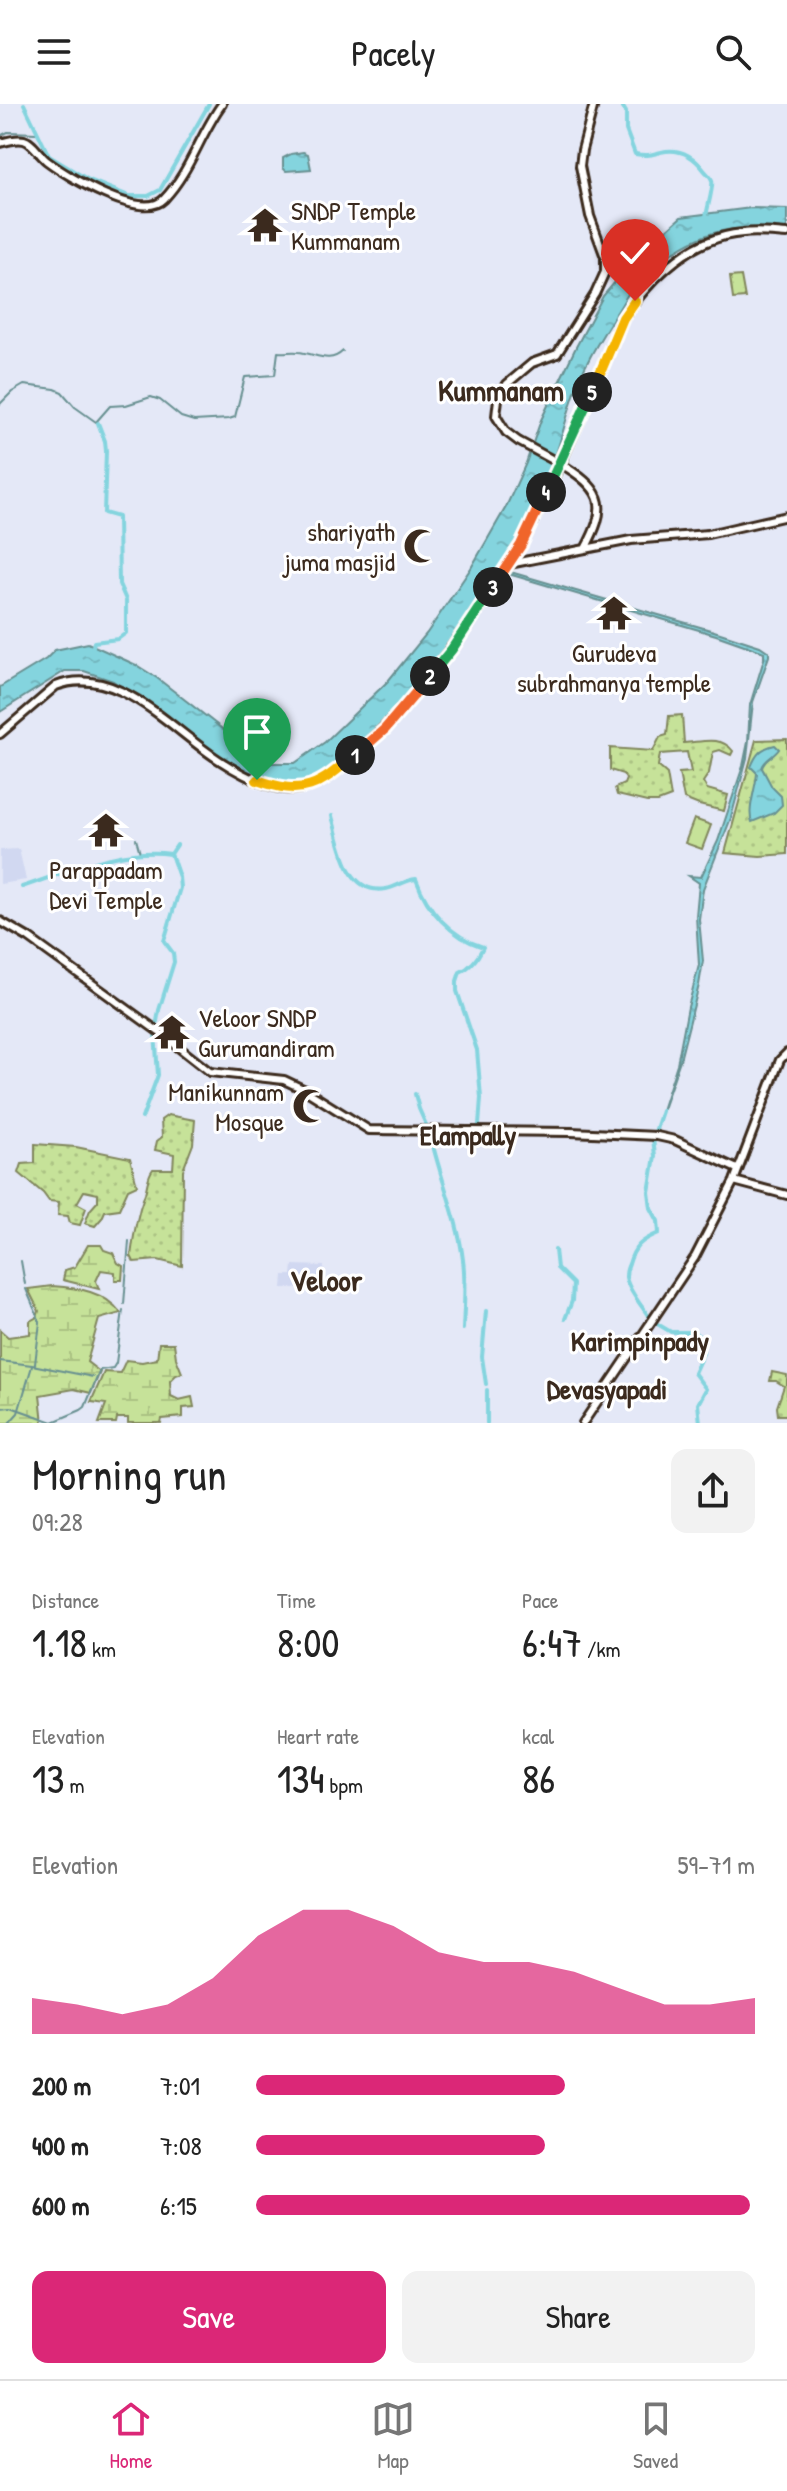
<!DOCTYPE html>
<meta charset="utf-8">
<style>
:root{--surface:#fff;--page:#f2f2f2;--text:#222;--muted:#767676;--line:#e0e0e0;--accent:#db2777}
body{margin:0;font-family:"Patrick Hand",sans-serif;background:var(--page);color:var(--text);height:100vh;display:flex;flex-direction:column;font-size:30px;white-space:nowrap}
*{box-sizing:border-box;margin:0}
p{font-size:26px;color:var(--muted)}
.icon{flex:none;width:44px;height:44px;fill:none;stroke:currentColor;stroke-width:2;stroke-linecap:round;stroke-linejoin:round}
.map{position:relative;height:1319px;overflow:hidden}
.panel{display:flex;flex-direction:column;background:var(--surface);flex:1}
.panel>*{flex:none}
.pin{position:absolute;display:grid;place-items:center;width:68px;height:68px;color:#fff;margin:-82px -34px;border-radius:50% 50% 50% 0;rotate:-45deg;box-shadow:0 0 8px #0007}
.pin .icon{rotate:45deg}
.km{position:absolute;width:40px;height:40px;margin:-20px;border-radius:50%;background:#222;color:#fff;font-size:22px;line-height:40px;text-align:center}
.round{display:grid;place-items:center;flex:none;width:84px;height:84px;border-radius:16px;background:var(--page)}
.overview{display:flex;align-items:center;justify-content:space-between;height:136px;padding:0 32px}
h1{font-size:44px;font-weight:600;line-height:60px}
.stats{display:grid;grid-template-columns:repeat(3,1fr);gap:12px;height:136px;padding:8px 32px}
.stats div{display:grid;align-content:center}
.stats b{font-size:40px;font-weight:600}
.stats small{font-size:22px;font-weight:400}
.stats p{font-size:22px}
.chart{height:224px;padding:16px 32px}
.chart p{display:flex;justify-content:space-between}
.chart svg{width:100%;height:144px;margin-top:8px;fill:var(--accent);opacity:.7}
.action{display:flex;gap:16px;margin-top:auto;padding:16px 32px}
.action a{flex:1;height:92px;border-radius:16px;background:var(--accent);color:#fff;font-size:32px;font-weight:600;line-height:92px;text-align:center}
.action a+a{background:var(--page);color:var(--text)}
ul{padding:0 32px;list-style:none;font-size:26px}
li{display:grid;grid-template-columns:128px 96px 1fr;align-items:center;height:60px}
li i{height:20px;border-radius:10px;background:var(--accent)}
header{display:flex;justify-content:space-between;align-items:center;height:104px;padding:0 32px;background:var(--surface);font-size:36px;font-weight:600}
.tab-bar{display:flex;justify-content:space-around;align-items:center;height:112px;border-top:2px solid var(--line);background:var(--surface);font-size:22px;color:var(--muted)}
.tab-bar a{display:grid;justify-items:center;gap:4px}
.tab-bar .active{color:var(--accent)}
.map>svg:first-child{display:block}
.built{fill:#d1d8f1}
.grass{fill:url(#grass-dots);stroke:#80865c;stroke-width:2}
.wetland{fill:url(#wetland-marsh);stroke:#80865c;stroke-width:2}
.cemetery{fill:url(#cemetery-stones);stroke:#80865c;stroke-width:2}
.park{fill:#c6e299;stroke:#80865c;stroke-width:2}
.water{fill:url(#water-ripples);stroke:#679091;stroke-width:2}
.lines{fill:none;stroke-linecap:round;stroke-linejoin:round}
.stream{stroke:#679091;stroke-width:2}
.canal{stroke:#84d4de;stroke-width:4}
.major-casing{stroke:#3b2a1e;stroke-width:12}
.major{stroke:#fff;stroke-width:6}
.major-bridge-casing{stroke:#3b2a1e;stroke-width:12;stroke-linecap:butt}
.major-bridge{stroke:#fff;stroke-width:6}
.split-1-casing{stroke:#fff;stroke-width:16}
.split-2-casing{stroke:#fff;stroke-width:16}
.split-3-casing{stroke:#fff;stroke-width:16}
.split-4-casing{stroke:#fff;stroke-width:16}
.split-5-casing{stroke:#fff;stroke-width:16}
.split-6-casing{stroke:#fff;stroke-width:16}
.split-1{stroke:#f5b400;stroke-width:10}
.split-2{stroke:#f0652b;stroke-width:10}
.split-3{stroke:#22a559;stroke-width:10}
.split-4{stroke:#f0652b;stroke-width:10}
.split-5{stroke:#22a559;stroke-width:10}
.split-6{stroke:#f5b400;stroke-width:10}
.labels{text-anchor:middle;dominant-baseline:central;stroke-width:6;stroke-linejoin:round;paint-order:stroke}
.poi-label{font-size:26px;fill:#3b2a1e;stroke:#fff;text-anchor:start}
.neighbourhood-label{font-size:28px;font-weight:bold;fill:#3b2a1e;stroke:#fff}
.quarter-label{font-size:30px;font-weight:bold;fill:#3b2a1e;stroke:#fff}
</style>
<header><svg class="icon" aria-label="menu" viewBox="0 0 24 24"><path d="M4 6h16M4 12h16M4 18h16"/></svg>Pacely<svg class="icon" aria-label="search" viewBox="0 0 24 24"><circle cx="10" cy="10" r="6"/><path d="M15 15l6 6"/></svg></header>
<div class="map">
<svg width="787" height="1319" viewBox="0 0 787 1319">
<defs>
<pattern id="grass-dots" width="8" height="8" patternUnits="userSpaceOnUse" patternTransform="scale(2)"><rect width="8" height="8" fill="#c6e299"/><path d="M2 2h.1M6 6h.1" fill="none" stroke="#abc283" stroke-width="1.8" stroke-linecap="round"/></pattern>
<pattern id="wetland-marsh" width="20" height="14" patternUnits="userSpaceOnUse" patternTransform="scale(2)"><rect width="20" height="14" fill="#c6e299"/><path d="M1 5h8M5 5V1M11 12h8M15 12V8" fill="none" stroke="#abc283"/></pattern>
<pattern id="cemetery-stones" width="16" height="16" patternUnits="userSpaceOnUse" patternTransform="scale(2)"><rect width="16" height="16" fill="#c6e299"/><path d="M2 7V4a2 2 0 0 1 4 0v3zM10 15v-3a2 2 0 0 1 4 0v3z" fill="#abc283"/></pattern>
<pattern id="water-ripples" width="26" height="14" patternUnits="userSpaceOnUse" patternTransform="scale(2)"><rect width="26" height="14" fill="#84d4de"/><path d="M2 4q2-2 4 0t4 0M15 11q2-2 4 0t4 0" fill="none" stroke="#73b6be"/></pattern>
</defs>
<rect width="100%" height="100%" fill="#e4e8f7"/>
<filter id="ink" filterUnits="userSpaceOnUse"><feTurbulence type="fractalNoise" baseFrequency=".0125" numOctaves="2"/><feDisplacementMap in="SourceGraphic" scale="16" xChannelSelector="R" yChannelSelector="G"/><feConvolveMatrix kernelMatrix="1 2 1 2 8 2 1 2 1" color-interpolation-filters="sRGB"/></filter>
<g filter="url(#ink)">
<!-- built -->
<path class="built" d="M 19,745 L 26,776 L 0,780 L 0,746 Z
M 293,1161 L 324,1162 L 323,1178 L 304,1184 L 282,1184 L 283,1171 L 292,1171 Z"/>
<!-- grass -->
<path class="grass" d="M 682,611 L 684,639 C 702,638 721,631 733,647 L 731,651 L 720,646 L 713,648 L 709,669 L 703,678 L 707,685 L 728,691 L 724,707 L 699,701 L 684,695 L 679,669 L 691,668 L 687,648 L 660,650 L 658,662 L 667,670 L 671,693 L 658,698 L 647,698 L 617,691 L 615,684 L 624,680 L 626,675 L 623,670 L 610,666 L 610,644 L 653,647 L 660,633 L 667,631 L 669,612 Z
M 787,635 L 787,750 L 760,752 L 725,749 L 756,636 Z
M 168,1011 L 195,1016 L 193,1040 L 183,1066 L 182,1162 L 158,1156 L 134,1158 L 131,1152 C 134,1130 137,1110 145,1089 C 148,1080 147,1073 153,1065 L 173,1065 L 174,1050 L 155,1046 L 157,1037 L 162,1033 L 161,1016 Z
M 35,1040 L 76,1043 L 130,1054 L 137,1081 L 128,1085 L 119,1105 L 105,1107 L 102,1114 L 95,1122 L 85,1119 L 90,1106 L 98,1097 L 98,1090 L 84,1087 L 77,1099 L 86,1104 L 80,1121 L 70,1119 L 68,1112 L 58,1111 L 59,1098 L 49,1097 L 43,1089 L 19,1069 L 22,1060 L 35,1059 Z
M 772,1268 L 787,1271 L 787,1311 L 778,1311 L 777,1303 L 784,1282 L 776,1277 L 770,1277 Z"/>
<!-- wetland -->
<path class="wetland" d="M 88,1141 L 101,1141 L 104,1146 L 113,1149 L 118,1159 L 123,1162 L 122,1176 L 115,1176 L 115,1168 L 101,1166 L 96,1177 L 99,1185 L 63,1176 L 65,1166 L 75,1163 Z
M 52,1182 C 79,1184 104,1187 121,1209 L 99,1215 L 87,1258 L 100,1268 L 91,1289 L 74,1285 L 40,1291 L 43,1319 L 0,1319 L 0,1226 L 8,1233 L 30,1230 L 30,1217 L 37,1213 L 39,1207 L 28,1185 Z
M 159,1239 L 174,1239 L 176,1254 L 182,1269 L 176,1271 L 170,1277 L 171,1292 L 179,1296 L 192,1293 L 194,1303 L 183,1304 L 183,1313 L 162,1315 L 161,1319 L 128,1319 L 128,1314 L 117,1314 L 116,1319 L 99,1319 L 106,1300 L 91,1298 L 104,1268 L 120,1269 L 126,1256 L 142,1258 L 157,1255 Z"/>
<!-- cemetery -->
<path class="cemetery" d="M 741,172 L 745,194 L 733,195 L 730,173 Z"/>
<!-- park -->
<path class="park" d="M 694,715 L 711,721 L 702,745 L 685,739 Z"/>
<!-- water -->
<path class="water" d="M 303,48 L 308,50 L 311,65 L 286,67 L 283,64 L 283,54 L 291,50 Z
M 751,104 L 787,105 L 787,127 C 767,126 746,123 727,126 C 693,131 663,153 639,176 C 629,185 623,200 615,211 C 599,237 583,262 574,291 C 564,320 558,350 546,377 C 501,476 423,596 335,661 C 323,670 310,683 294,684 C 274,686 249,670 232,661 L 113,577 L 84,567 L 65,567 L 0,608 L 0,583 L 46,555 L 55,546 L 88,539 L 136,561 L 157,574 L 266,659 L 295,659 L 325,638 L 388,577 L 427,529 L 471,464 L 506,403 L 526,359 L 541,316 L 576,243 L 603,192 L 638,151 L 681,113 Z
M 507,467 L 714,527 L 760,542 L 769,548 L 769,552 L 753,598 L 747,654 L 731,714 L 703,785 L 699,815 L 703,857 L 699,881 L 680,956 L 653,1034 L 677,960 L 688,903 L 699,861 L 696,812 L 699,779 L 689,772 L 701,773 L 718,737 L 743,662 L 748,638 L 750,601 L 764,555 L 764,548 L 716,531 L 505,469 Z
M 775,641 L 779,645 C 774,653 764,655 762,664 L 772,683 L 781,692 L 782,701 L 774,709 L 752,718 C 747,706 756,684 757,669 L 751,663 C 756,650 761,644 775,641 Z"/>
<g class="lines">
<!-- stream -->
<path class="stream" d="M 0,32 L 8,28 L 37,29
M 0,300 L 12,288 L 24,281 L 55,285 L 62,288 L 75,303 L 96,318 L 110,302 L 126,301 L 151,293 L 160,296 L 181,313 L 194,317 L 229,315 L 235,313 L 245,273 L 275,271 L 278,248 C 285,249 291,247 298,248 C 315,249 329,261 343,247
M 136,735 L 140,749
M 21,1157 L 25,1180
M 26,1185 L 40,1218 L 35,1260
M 124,1200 L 129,1137
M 0,1257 L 32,1261 L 93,1273
M 0,1304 L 11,1303 L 53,1318 L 81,1306 L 85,1303 L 100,1266 L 113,1264 L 116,1259 L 123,1206
M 9,1319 L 18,1309 L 32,1262"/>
<!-- canal -->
<path class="canal" d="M 24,0 L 49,52 L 87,75 L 129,92 L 148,92 L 160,86 L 209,0
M 621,0 L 626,8 L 626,26 L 635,50 C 651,53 653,49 666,47 C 683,45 695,54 704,66 C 707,70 710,71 712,76 C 714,83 707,104 706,113
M 92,546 L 94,538 L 118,535 L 126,529 L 126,496 L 119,480 L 118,413 L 104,409 L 106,347 L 105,337 L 98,319
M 332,712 C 340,739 346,792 386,785 C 397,783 405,776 416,775 C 427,806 451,833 483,843 C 478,854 472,863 460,868 L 457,877 L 457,887 L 477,946 L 481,994 L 479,1021 L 471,1039
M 22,783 C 70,767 121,743 171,750
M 156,923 L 159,906 L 174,858 L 173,849 L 164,837 L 180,784 L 179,773 L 171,750 L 177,741
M 415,990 L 419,1005 L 427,1023
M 142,1014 L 158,971 L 155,929
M 430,1029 C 439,1072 458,1113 463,1156 C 466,1179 464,1203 463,1225
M 555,1146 L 557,1164 L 573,1180 L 572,1197 L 565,1215
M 649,1213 C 642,1202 628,1186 626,1173 C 626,1169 627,1164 629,1160 C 634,1142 642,1136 659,1129 L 658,1117 L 651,1104 L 649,1088 L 655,1052 L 653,1034 L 662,1007
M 654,1218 L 671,1228 L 694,1228 L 703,1235 L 703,1249 L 694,1269 L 706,1285 L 698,1300 L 700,1319
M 486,1280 L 482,1253 L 486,1207
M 487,1286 L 487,1319"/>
<!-- major casing -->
<g class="major-casing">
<path id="major" d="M 0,39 C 7,37 17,34 24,36 C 34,39 39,51 47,57 C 67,72 142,118 164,95 C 190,68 200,30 222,0
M 518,337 L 506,328 L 496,312 L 498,295 L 507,280 L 532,259 L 557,250 L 595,190 L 605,168 L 605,153 L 590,112 L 580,62 L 582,46 L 594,0
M 566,363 C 606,388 607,404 585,445
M 509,460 L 631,436 L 708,430 L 787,412
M 0,630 L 56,582 C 116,559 172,626 219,656 C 239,669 271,688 297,685 C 322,682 344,661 362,644 C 408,604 444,555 478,505 C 493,484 509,463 521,440 C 560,368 591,289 623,214 C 651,174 691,133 743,129 C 757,127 772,129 787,130
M 0,817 L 29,834 L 159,928 L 210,968 L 284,976 L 305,986 L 369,1026 L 571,1028 L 657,1032 L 675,1036 L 737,1065
M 734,1077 L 787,1091
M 583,1319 L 695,1153 L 734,1077 L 775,969 L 780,956 L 787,949"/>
</g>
<!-- major -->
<use href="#major" class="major"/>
<!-- major-bridge casing -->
<g class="major-bridge-casing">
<path id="major-bridge" d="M 518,337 L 566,363"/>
</g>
<!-- major-bridge -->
<use href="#major-bridge" class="major-bridge"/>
</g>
</g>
<g class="lines" filter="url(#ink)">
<!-- split-1 casing -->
<g class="split-1-casing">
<path id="split-1" d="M 257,676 C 305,693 318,682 355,651"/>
</g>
<!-- split-2 casing -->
<g class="split-2-casing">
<path id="split-2" d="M 355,651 L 385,625 L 430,572"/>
</g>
<!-- split-3 casing -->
<g class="split-3-casing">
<path id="split-3" d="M 430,572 L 452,545 L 493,483"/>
</g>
<!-- split-4 casing -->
<g class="split-4-casing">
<path id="split-4" d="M 493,483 L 521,441 L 546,388"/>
</g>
<!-- split-5 casing -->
<g class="split-5-casing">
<path id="split-5" d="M 546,388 L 592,288"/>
</g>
<!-- split-6 casing -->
<g class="split-6-casing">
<path id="split-6" d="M 592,288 L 623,214 L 635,197"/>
</g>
<!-- split-1 -->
<use href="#split-1" class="split-1"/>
<!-- split-2 -->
<use href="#split-2" class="split-2"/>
<!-- split-3 -->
<use href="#split-3" class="split-3"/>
<!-- split-4 -->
<use href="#split-4" class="split-4"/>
<!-- split-5 -->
<use href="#split-5" class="split-5"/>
<!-- split-6 -->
<use href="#split-6" class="split-6"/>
</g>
<!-- icons -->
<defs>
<g id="temple-bare" transform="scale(2.76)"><path d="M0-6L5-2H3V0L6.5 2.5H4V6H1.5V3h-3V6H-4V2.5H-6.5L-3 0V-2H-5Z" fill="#3b2a1e" stroke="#fff" stroke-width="2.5" paint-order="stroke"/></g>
<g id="mosque-bare" transform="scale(2.76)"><path d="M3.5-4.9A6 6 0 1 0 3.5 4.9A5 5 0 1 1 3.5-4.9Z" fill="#3b2a1e" stroke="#fff" stroke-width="2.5" paint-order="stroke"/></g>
</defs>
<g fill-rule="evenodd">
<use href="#temple-bare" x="265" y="121"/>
<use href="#mosque-bare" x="421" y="442"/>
<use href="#temple-bare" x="614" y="509"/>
<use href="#temple-bare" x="106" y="726"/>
<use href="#temple-bare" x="172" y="928"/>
<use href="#mosque-bare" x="310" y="1002"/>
</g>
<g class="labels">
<!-- poi labels -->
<g class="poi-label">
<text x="291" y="106">SNDP Temple<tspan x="291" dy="30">Kummanam</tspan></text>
<text x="395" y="427" text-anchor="end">shariyath<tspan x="395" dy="30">juma masjid</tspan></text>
<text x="614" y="548" text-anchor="middle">Gurudeva<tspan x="614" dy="30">subrahmanya temple</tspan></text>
<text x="106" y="765" text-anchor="middle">Parappadam<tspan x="106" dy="30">Devi Temple</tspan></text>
<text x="198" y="913">Veloor SNDP<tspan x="198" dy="30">Gurumandiram</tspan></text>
<text x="284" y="987" text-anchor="end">Manikunnam<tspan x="284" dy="30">Mosque</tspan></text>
</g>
<!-- neighbourhood labels -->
<g class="neighbourhood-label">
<text x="468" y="1031">Elampally</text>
<text x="640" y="1237">Karimpinpady</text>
<text x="607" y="1285">Devasyapadi</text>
</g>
<!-- quarter labels -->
<g class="quarter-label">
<text x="501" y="286">Kummanam</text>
<text x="326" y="1176">Veloor</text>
</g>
</g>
</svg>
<div class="pin" style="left:257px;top:676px;background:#1e9e55"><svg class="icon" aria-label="arrive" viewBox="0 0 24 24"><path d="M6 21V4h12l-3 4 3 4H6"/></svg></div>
<div class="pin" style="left:635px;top:197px;background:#d93025"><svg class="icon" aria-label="check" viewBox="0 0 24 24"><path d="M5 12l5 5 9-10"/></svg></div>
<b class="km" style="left:355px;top:651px">1</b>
<b class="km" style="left:430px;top:572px">2</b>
<b class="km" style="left:493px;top:483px">3</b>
<b class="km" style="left:546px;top:388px">4</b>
<b class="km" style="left:592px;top:288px">5</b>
</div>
<section class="panel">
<div class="overview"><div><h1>Morning run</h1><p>09:28</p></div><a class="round"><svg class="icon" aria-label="share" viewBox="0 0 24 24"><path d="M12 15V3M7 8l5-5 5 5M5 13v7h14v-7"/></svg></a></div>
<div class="stats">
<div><p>Distance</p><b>1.18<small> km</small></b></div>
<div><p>Time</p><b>8:00</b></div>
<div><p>Pace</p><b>6:47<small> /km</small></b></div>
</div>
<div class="stats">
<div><p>Elevation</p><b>13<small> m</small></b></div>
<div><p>Heart rate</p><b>134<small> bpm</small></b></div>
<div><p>kcal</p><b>86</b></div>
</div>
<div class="chart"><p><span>Elevation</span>59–71 m</p>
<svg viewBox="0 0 160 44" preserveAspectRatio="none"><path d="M0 44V33L10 35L20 38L30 35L40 27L50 14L60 6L70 6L80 11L90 19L100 22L110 22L120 25L130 30L140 35L150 35L160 33V44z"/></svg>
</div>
<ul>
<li><b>200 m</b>7:01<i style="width:62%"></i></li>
<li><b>400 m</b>7:08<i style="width:58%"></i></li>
<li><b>600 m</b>6:15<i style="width:99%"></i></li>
</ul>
<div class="action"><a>Save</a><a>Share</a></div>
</section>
<nav class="tab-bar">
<a class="active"><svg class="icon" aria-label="home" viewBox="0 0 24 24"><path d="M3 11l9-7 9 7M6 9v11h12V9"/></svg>Home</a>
<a><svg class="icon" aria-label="map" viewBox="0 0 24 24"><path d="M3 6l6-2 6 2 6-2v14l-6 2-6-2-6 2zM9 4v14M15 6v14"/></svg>Map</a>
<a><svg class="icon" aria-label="saved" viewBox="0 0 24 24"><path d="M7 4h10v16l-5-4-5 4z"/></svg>Saved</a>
</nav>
